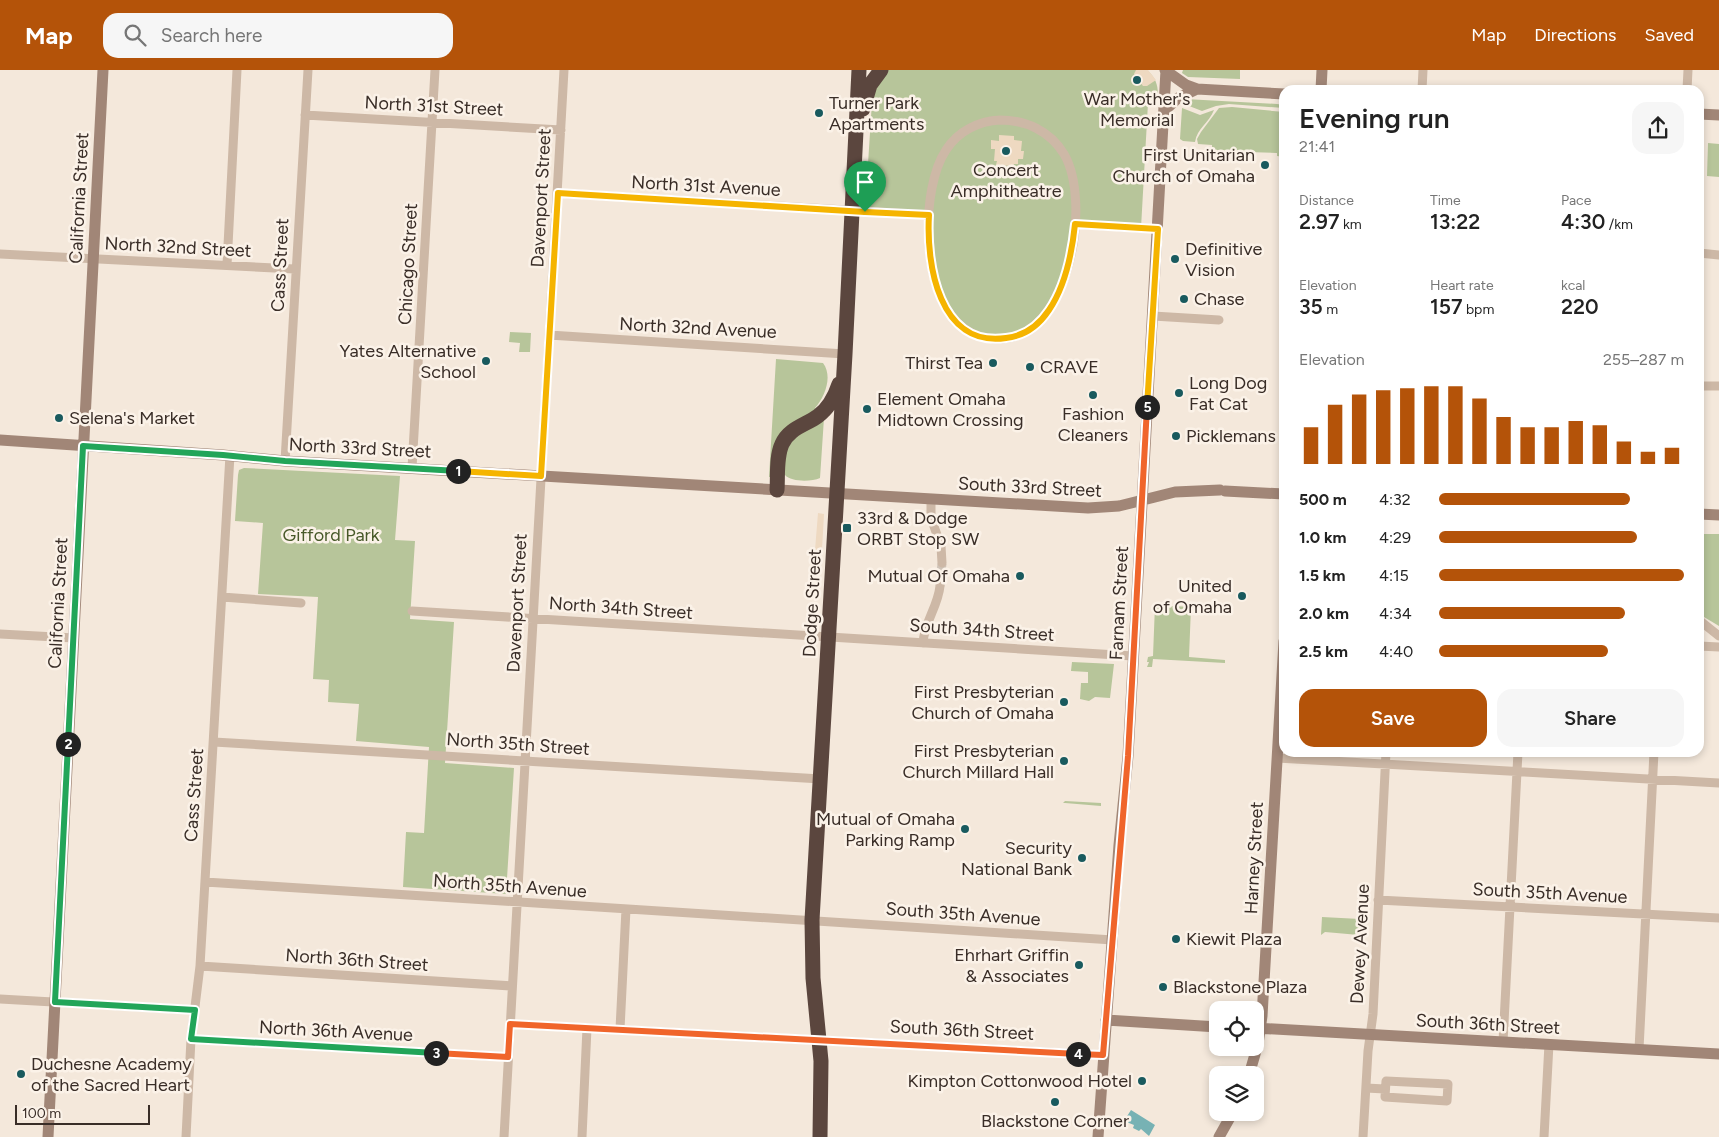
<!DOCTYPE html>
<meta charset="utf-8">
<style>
:root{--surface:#fff;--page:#f6f6f6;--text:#222;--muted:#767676;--accent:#b45309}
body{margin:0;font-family:Figtree,sans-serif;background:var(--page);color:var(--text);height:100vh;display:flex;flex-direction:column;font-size:19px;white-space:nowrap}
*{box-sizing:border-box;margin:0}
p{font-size:16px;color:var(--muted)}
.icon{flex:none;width:28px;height:28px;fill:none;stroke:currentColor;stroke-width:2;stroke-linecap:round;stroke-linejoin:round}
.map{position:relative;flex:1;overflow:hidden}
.panel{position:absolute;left:1279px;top:15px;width:425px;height:672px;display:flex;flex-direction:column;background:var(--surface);border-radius:15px;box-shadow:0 2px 8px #0003}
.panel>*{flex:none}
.fabs{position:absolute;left:1209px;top:931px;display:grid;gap:10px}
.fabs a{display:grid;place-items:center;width:55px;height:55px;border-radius:10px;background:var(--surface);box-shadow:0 2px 8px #0003;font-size:25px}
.scale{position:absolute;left:15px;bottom:12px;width:135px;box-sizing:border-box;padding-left:5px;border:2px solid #392d27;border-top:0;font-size:14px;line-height:18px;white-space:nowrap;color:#392d27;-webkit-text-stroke:4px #fbf2e8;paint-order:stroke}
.pin{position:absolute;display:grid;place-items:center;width:42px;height:42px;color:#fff;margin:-51px -21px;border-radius:50% 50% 50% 0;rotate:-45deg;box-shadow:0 0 5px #0007}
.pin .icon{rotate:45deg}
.km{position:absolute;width:25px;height:25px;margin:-12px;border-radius:50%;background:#222;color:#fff;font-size:14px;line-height:25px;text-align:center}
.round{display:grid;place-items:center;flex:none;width:52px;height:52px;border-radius:15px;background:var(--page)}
.head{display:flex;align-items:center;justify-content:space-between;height:85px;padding:0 20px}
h1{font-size:28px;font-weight:600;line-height:38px}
.stats{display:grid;grid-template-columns:repeat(3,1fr);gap:8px;height:85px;padding:5px 20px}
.stats div{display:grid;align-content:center}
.stats b{font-size:21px;font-weight:600}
.stats small{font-size:14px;font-weight:400}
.stats p{font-size:14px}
.chart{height:140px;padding:10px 20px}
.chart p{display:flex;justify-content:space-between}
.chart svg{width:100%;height:90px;margin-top:5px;stroke:var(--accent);stroke-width:6}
.cta{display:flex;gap:10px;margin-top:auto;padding:10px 20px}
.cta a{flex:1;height:58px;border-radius:15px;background:var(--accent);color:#fff;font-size:20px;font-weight:600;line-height:58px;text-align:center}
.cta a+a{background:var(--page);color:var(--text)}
ul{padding:0 20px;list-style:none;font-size:16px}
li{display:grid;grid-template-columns:80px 60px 1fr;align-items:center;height:38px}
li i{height:12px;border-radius:6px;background:var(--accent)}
header{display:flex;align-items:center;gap:30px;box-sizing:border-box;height:70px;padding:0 25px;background:var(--accent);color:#fff}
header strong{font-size:24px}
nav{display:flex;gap:28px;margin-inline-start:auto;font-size:18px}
.search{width:350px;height:45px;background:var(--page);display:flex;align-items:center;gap:12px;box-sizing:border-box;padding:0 18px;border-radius:15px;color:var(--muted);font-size:19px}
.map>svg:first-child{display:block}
.green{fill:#b7c59a}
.plaza{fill:#eed9c1}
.water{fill:#77b2b4}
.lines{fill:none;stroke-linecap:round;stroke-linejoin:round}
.street-tunnel{stroke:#cfc3b7;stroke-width:9;stroke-dasharray:9 4.5;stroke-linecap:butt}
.street{stroke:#cdb8a6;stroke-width:9}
.secondary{stroke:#a18677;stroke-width:11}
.highway{stroke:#5b463e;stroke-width:15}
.split-1-casing{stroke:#fff;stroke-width:10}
.split-2-casing{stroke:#fff;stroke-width:10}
.split-3-casing{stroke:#fff;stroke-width:10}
.split-4-casing{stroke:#fff;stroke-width:10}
.split-5-casing{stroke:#fff;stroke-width:10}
.split-6-casing{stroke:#fff;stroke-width:10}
.split-1{stroke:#f5b400;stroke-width:6}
.split-2{stroke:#22a559;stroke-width:6}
.split-3{stroke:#22a559;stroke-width:6}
.split-4{stroke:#f0652b;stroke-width:6}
.split-5{stroke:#f0652b;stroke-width:6}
.split-6{stroke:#f5b400;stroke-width:6}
.poi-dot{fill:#195a5e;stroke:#fbf2e8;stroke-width:2}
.labels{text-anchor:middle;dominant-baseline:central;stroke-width:5;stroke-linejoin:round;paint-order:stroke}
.poi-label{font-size:18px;fill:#392d27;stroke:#fbf2e8;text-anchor:start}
.street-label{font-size:18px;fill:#392d27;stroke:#fbf2e8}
.park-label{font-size:18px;fill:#485929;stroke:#fbf2e8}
</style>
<header>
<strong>Map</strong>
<div class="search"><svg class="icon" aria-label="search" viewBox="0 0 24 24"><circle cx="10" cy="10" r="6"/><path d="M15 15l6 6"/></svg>Search here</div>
<nav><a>Map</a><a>Directions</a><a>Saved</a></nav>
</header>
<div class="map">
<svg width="1719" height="1067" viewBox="0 0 1719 1067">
<rect width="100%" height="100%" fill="#f4e8db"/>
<!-- green -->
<path class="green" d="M 874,0 L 1147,0 C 1158,10 1159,19 1157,33 L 1148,33 L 1141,158 L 1075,154 L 1072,177 L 1047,242 L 1011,267 L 971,263 L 939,223 L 929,145 L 865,141 Z
M 1183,0 L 1240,0 L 1240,9 L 1188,7 L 1182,3 Z
M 1185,29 L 1277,34 L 1284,35 L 1284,38 L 1229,34 L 1216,36 L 1202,41 L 1184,34 Z
M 1232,37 L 1284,42 L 1284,87 L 1277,86 L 1277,83 L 1248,82 L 1248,85 L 1231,80 L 1220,81 L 1214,89 L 1212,89 L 1212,75 L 1198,74 L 1197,69 L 1201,62 L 1219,38 Z
M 1182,38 L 1200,45 L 1214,40 C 1209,53 1197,58 1195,72 L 1183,71 L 1180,69 Z
M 1708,73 L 1719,74 L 1719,107 L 1707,106 Z
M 510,262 L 531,263 L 530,282 L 519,282 L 520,273 L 509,272 Z
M 776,289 L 823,293 C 833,306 825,327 815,338 L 818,342 L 794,355 L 773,407 L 769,407 Z
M 824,348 L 820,408 C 811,412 791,412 785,405 L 781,407 L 785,372 Z
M 244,398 L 400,406 L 395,470 L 415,471 L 410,549 L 454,552 L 445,693 L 514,698 L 506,824 L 403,817 L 406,762 L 424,763 L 429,677 L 356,671 L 359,634 L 328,632 L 329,610 L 313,609 L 318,527 L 258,524 L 263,453 L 235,451 L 238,405 L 239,400 Z
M 1699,464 L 1719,464 L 1719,556 L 1699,544 Z
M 1155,535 L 1191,537 L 1189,587 L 1225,590 L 1225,593 L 1153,589 L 1152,597 L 1147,597 L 1149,592 L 1147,592 L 1148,587 L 1153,586 Z
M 1072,592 L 1114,594 L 1110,628 L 1095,627 L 1089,631 L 1080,629 L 1081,613 L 1088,613 L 1088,602 L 1071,601 Z
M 1065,731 L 1101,733 L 1101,736 L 1065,733 L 1063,733 Z
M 1322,847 L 1360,849 L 1359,865 L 1325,862 L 1321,865 Z"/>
<!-- plaza -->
<path class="plaza" d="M 1136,0 L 1148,0 L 1156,10 L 1147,16 L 1143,16 L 1134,4 Z
M 999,65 L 1014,66 L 1014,70 L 1022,71 L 1021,81 L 1024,81 L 1023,89 L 1018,89 L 1018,94 L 1014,94 L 1013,96 L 996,95 L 997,91 L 994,91 L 995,79 L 991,79 L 991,70 L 999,71 Z
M 818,443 L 824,444 L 822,480 L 815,480 Z"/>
<!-- water -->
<path class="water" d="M 1131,1040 L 1155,1055 L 1149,1066 L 1141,1059 L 1139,1061 L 1133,1058 L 1134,1055 L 1124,1051 Z"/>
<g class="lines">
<!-- street-tunnel -->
<path class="street-tunnel" d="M 940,516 L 942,493"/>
<!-- street -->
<path class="street" d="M 1422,20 L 1423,0
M 1687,20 L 1688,0
M 305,45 L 561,60
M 1000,50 C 1026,50 1050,61 1064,84 C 1092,132 1070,265 1002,269 C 985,270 968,264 957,252 C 922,219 920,119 946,80 C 958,61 979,51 1000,50 Z
M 557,123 L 929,145
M 1075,154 L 1158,159
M 1699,183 L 1719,185
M 0,184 L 295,199
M 227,195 L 237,0
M 1153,246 L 1219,250
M 549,265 L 845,284
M 1699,316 L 1719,316
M 285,391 L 308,0
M 412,398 L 435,0
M 931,429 L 931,448 L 941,476 L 942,493
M 222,527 L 301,533
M 412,541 L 1133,586
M 1699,550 L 1719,566
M 0,564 L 74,568
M 923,573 C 924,552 938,537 940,516
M 1699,576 L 1719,577
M 214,672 L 821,709
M 1277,688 L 1719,713
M 205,812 L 1113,870
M 1378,830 L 1719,848
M 200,896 L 512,916
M 0,929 L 195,940
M 510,954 L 1103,985
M 620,959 L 626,839
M 191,969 L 508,987
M 1503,972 L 1518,682
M 1639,979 L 1654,682
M 1386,1011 L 1448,1014 L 1447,1031 L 1385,1027 Z
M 1366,1018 L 1385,1019
M 186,1067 L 191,969 L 200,896 L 230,385
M 504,1067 L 564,0
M 582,1067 L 587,958
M 1363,1067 L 1368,981 L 1373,944 L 1386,682
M 1544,1067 L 1549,974"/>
<!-- secondary -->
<path class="secondary" d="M 1165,0 L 1186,15 L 1197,19 L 1284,24
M 1321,20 L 1322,0
M 1164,41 L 1178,28 L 1197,19
M 1699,44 L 1719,45
M 0,370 L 223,385 L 285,391 L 1088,438 L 1119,436 L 1175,422 L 1220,420
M 1225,421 L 1284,424
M 1699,444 L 1719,445
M 1106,950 L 1218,957
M 1255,958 L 1719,984
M 1249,1005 L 1258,974 L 1262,946 L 1284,571
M 48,1067 L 103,0
M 1098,1067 L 1119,775 L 1128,686 L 1166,0
M 1219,1067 L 1233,1042"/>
<!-- highway -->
<path class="highway" d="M 863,39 L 870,15 L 881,0
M 777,420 C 778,405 776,387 782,374 C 789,358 806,355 818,346 C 829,338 835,326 839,314
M 820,1067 L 821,991 L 813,908 L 812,850 L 845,284 L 859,0"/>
</g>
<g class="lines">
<!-- split-1 casing -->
<g class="split-1-casing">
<path id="split-1" d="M 458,401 L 541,406 L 558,123 L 865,142"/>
</g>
<!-- split-2 casing -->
<g class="split-2-casing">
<path id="split-2" d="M 68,674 L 83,376 L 223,385 L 285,391 L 458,401"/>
</g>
<!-- split-3 casing -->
<g class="split-3-casing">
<path id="split-3" d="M 68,674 L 55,932 L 195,940 L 191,969 L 436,983"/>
</g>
<!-- split-4 casing -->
<g class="split-4-casing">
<path id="split-4" d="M 436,983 L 508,987 L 510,954 L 1078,984"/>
</g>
<!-- split-5 casing -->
<g class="split-5-casing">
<path id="split-5" d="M 1078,984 L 1103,985 L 1128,686 L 1147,337"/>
</g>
<!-- split-6 casing -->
<g class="split-6-casing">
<path id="split-6" d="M 865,142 L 929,145 C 926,194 939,278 1006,268 C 1024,266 1039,255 1049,240 C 1066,215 1072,183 1075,154 L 1158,159 L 1147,337"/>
</g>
<!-- split-1 -->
<use href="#split-1" class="split-1"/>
<!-- split-2 -->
<use href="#split-2" class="split-2"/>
<!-- split-3 -->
<use href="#split-3" class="split-3"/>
<!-- split-4 -->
<use href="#split-4" class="split-4"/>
<!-- split-5 -->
<use href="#split-5" class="split-5"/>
<!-- split-6 -->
<use href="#split-6" class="split-6"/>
</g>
<!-- markers -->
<g class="poi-dot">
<circle cx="1137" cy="10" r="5"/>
<circle cx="819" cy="43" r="5"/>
<circle cx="1006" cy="81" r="5"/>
<circle cx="1265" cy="95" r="5"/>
<circle cx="1175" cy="189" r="5"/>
<circle cx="1184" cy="229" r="5"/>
<circle cx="486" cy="291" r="5"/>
<circle cx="993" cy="293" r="5"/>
<circle cx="1030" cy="297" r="5"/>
<circle cx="1179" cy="323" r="5"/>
<circle cx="1093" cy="325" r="5"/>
<circle cx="867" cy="339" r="5"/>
<circle cx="59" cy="348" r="5"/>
<circle cx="1176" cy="366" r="5"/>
<rect x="842" y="453" width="10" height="10" rx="2.5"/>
<circle cx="1020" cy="506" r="5"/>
<circle cx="1242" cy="526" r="5"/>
<circle cx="1064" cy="632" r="5"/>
<circle cx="1064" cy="691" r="5"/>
<circle cx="965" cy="759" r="5"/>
<circle cx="1082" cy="788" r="5"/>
<circle cx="1176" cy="869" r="5"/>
<circle cx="1079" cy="895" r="5"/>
<circle cx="1163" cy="917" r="5"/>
<circle cx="21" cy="1004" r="5"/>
<circle cx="1142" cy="1011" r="5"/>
<circle cx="1055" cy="1032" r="5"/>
</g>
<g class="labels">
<!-- poi labels -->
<g class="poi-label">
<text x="1137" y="29" text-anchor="middle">War Mother's<tspan x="1137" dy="21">Memorial</tspan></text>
<text x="829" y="33">Turner Park<tspan x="829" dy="21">Apartments</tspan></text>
<text x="1255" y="85" text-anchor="end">First Unitarian<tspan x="1255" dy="21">Church of Omaha</tspan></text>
<text x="1006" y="100" text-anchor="middle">Concert<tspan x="1006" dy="21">Amphitheatre</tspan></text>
<text x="1185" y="179">Definitive<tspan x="1185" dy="21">Vision</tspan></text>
<text x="1194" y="229">Chase</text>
<text x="476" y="281" text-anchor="end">Yates Alternative<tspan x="476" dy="21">School</tspan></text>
<text x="983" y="293" text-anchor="end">Thirst Tea</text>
<text x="1040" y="297">CRAVE</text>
<text x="1189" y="313">Long Dog<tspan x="1189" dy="21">Fat Cat</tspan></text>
<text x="877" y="329">Element Omaha<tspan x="877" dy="21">Midtown Crossing</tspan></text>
<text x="1093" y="344" text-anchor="middle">Fashion<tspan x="1093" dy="21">Cleaners</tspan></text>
<text x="69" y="348">Selena's Market</text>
<text x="1186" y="366">Picklemans</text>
<text x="857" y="448">33rd &amp; Dodge<tspan x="857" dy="21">ORBT Stop SW</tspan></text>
<text x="1010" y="506" text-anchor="end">Mutual Of Omaha</text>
<text x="1232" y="516" text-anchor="end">United<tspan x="1232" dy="21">of Omaha</tspan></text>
<text x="1054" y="622" text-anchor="end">First Presbyterian<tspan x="1054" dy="21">Church of Omaha</tspan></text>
<text x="1054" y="681" text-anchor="end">First Presbyterian<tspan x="1054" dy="21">Church Millard Hall</tspan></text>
<text x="955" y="749" text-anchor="end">Mutual of Omaha<tspan x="955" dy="21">Parking Ramp</tspan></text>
<text x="1072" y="778" text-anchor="end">Security<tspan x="1072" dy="21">National Bank</tspan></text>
<text x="1186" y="869">Kiewit Plaza</text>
<text x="1069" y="885" text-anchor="end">Ehrhart Griffin<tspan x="1069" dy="21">&amp; Associates</tspan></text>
<text x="1173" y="917">Blackstone Plaza</text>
<text x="31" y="994">Duchesne Academy<tspan x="31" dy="21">of the Sacred Heart</tspan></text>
<text x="1132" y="1011" text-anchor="end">Kimpton Cottonwood Hotel</text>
<text x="1055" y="1051" text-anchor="middle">Blackstone Corner</text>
</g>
<!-- street labels -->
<g class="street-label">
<text transform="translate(434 36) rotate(3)">North 31st Street</text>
<text transform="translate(706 116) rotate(3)">North 31st Avenue</text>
<text transform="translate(79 128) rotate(-87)">California Street</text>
<text transform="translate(541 128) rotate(-87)">Davenport Street</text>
<text transform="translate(178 177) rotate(3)">North 32nd Street</text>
<text transform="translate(408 194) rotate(-87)">Chicago Street</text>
<text transform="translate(280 195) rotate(-87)">Cass Street</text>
<text transform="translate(698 258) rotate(3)">North 32nd Avenue</text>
<text transform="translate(360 378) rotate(3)">North 33rd Street</text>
<text transform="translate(1030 417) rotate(3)">South 33rd Street</text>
<text transform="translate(58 533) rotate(-87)">California Street</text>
<text transform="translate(517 533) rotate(-87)">Davenport Street</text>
<text transform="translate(812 533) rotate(-87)">Dodge Street</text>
<text transform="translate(1119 533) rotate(-87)">Farnam Street</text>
<text transform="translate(621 538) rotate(4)">North 34th Street</text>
<text transform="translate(982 560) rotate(4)">South 34th Street</text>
<text transform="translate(518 674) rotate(4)">North 35th Street</text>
<text transform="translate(194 725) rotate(-86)">Cass Street</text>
<text transform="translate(1254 788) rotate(-87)">Harney Street</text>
<text transform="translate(510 816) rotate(4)">North 35th Avenue</text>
<text transform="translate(1550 823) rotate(3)">South 35th Avenue</text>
<text transform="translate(963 844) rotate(4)">South 35th Avenue</text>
<text transform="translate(1360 874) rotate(-87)">Dewey Avenue</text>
<text transform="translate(357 890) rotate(4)">North 36th Street</text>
<text transform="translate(1488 954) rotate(3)">South 36th Street</text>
<text transform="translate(962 960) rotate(3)">South 36th Street</text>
<text transform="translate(336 961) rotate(3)">North 36th Avenue</text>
</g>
<!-- park labels -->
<g class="park-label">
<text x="331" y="465">Gifford Park</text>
</g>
</g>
</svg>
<div class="fabs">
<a><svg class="icon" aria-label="locate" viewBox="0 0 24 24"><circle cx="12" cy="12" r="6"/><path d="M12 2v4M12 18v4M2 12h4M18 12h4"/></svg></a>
<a><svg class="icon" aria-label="layers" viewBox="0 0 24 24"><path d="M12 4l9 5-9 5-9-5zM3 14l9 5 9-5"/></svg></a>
</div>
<div class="scale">100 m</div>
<div class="pin" style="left:865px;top:142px;background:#1e9e55"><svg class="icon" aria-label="arrive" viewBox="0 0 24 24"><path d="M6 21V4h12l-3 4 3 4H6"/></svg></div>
<b class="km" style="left:458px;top:401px">1</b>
<b class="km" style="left:68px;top:674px">2</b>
<b class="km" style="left:436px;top:983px">3</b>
<b class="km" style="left:1078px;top:984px">4</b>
<b class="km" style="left:1147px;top:337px">5</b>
<section class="panel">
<div class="head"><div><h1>Evening run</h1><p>21:41</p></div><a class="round"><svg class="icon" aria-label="share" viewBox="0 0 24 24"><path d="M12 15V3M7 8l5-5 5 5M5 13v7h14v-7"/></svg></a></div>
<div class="stats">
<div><p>Distance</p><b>2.97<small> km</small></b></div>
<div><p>Time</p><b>13:22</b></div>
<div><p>Pace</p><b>4:30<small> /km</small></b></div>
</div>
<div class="stats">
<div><p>Elevation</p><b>35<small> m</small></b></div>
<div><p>Heart rate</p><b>157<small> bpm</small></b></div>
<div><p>kcal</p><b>220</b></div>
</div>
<div class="chart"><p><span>Elevation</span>255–287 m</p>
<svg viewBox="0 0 160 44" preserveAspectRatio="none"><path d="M5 44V26M15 44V15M25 44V10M35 44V8M45 44V7M55 44V6M65 44V6M75 44V12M85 44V21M95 44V26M105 44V26M115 44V23M125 44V25M135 44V33M145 44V38M155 44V36"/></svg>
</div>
<ul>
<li><b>500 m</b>4:32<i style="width:78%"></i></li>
<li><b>1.0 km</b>4:29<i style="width:81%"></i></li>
<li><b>1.5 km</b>4:15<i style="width:100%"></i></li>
<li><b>2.0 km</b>4:34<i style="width:76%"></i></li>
<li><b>2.5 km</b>4:40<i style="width:69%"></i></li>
</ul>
<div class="cta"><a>Save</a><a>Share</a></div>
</section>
</div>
